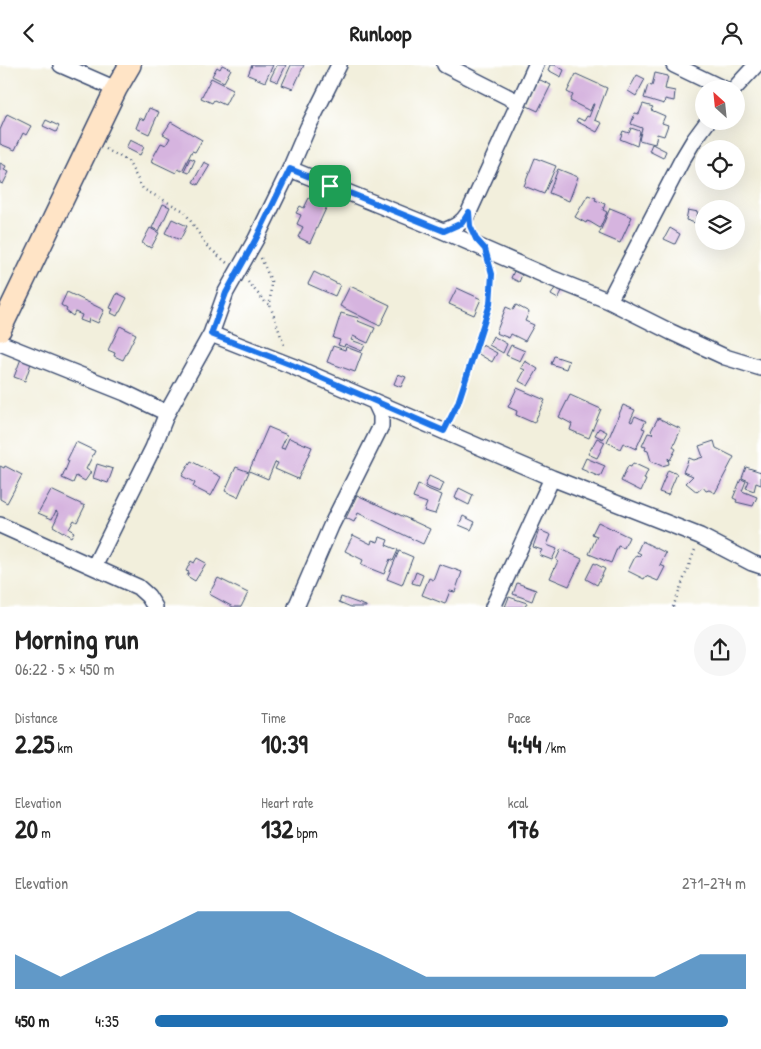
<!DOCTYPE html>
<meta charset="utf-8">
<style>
:root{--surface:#fff;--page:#f6f6f6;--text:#222;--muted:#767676;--accent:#1f6fb2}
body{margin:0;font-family:"Patrick Hand",sans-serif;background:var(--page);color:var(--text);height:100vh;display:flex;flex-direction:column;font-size:19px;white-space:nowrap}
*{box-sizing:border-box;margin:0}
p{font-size:16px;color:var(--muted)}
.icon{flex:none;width:28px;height:28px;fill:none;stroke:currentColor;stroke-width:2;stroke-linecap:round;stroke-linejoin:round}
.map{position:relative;height:542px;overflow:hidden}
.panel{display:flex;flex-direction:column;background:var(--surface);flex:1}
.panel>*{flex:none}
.needle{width:32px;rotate:333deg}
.controls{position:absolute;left:695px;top:15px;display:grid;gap:10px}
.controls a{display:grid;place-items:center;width:50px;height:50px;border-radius:50%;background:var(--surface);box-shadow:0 5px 20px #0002;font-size:25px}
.pin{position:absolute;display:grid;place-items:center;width:42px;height:42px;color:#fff;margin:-21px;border-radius:10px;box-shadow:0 2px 8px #0006}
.round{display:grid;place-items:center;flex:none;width:52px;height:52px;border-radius:26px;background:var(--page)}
.headline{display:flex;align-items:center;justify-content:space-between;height:85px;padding:0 15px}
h1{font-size:28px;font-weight:700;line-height:38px}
.metrics{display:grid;grid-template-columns:repeat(3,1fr);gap:8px;height:85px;padding:5px 15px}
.metrics div{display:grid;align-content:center}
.metrics b{font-size:25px;font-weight:700}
.metrics small{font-size:14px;font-weight:400}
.metrics p{font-size:14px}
.chart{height:140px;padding:10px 15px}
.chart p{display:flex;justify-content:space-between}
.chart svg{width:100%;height:90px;margin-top:5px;fill:var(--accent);opacity:.7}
ul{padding:0 15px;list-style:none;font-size:16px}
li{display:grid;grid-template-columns:80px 60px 1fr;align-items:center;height:38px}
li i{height:12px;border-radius:6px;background:var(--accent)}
header{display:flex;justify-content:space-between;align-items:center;height:65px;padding:0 15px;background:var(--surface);font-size:22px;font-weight:700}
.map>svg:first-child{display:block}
.building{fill:#d6b4df}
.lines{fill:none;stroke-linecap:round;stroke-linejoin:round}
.street-casing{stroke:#3b4c71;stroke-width:18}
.secondary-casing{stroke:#3b4c71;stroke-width:24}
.path{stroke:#3b4c71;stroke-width:2.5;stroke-dasharray:1 4;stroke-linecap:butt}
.street{stroke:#fff;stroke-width:15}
.secondary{stroke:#ffe4c6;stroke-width:21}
.route-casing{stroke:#fff;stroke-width:10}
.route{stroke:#1a73e8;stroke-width:6}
</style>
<header><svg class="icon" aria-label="back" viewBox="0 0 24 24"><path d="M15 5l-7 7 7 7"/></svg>Runloop<svg class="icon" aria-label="person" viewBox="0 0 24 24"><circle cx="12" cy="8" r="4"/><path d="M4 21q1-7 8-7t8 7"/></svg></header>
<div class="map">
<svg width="761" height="542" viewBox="0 0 761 542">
<rect width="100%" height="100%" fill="#fff"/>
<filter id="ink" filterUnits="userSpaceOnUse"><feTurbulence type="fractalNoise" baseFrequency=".02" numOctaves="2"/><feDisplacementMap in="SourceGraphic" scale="10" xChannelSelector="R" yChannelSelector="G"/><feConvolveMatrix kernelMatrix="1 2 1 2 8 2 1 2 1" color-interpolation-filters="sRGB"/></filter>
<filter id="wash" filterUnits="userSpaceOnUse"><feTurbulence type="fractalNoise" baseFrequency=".0096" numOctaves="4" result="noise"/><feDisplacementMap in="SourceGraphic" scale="20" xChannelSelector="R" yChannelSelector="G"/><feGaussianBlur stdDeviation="1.12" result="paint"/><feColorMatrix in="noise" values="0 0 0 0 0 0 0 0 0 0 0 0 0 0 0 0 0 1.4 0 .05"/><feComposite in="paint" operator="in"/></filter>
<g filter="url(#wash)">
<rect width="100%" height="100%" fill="#f2efdc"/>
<g id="blocks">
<!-- building -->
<path class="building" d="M 222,0 L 231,4 L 224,17 L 212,11 L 217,2 L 220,4 Z
M 252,0 L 273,0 L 265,17 L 248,10 Z
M 277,0 L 286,0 L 278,17 L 270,14 Z
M 291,0 L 304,0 L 293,24 L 282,20 Z
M 550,0 L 555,0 L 564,5 L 561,12 L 548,5 Z
M 655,8 L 668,11 L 665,24 L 675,26 L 674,36 L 665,34 L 664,39 L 644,33 L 648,20 L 652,21 Z
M 576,9 L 607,23 L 595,55 L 602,58 L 597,67 L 576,56 L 578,53 L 584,56 L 587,51 L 589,52 L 594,39 L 593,39 L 590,46 L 570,36 L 573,30 L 567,27 Z
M 637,10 L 645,14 L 636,31 L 628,26 Z
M 211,13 L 233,24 L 225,40 L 214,35 L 212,38 L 201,33 Z
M 538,14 L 551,20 L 538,46 L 525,40 Z
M 643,39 L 653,42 L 651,45 L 665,51 L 662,58 L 668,60 L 664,71 L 657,69 L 655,79 L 639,75 L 642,63 L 631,59 L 635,48 L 639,49 Z
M 149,43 L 159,47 L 149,69 L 136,63 L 140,53 L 144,55 Z
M 7,49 L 31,61 L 26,70 L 23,68 L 15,85 L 0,79 L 0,65 Z
M 46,55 L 59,61 L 56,67 L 43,61 Z
M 171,57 L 202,75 L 195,87 L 192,86 L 182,106 L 178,104 L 176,108 L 151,96 L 161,78 L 166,80 L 170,73 L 163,69 Z
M 631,63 L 640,66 L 637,81 L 620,74 L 623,66 L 629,68 Z
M 130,75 L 144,82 L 140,90 L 126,83 Z
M 652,79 L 666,86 L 663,93 L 649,86 Z
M 190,93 L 195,95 L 189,108 L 184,106 Z
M 535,93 L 556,101 L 544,129 L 524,121 Z
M 204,97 L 210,100 L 198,120 L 193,117 Z
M 0,98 L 6,101 L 4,105 L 9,107 L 3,119 L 0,118 Z
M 558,104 L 578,112 L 569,136 L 549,128 Z
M 588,130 L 596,133 L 595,135 L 605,139 L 603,145 L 607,147 L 600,163 L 590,157 L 587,156 L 586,158 L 575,152 Z
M 309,133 L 328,139 L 310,178 L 298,172 L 303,162 L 297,159 L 301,150 L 296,148 L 300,141 L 304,143 Z
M 163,139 L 170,142 L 159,166 L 152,163 Z
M 610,143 L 632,152 L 620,178 L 599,169 Z
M 688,145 L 698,147 L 695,158 L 686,155 Z
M 172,154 L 187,161 L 180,175 L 165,168 Z
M 150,163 L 159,168 L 151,183 L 142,178 Z
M 670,163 L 680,169 L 675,179 L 664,174 Z
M 514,206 L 522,210 L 519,217 L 511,213 Z
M 314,207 L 340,220 L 335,231 L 308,219 Z
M 350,221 L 390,240 L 380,261 L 340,241 Z
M 457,223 L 481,234 L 474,250 L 449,239 Z
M 555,223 L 562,226 L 558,234 L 551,230 Z
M 67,227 L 104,245 L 98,258 L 89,254 L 88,258 L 80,255 L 82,250 L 75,247 L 73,251 L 66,246 L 67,244 L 61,240 Z
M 117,228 L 127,233 L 120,247 L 119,247 L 117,251 L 111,248 L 113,244 L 110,243 Z
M 516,240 L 529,247 L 525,256 L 534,260 L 525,276 L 511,269 L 509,273 L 496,268 L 506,242 L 513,245 Z
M 341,248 L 359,253 L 358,256 L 375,263 L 368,278 L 353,271 L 351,275 L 365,280 L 362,286 L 345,279 L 344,282 L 338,280 L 340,275 L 333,273 Z
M 120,261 L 136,269 L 123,295 L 114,291 L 115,288 L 108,285 Z
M 493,271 L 507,279 L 503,288 L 489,280 Z
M 482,280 L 497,288 L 492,297 L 477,288 Z
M 511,280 L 525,286 L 520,296 L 506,290 Z
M 333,281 L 345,285 L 346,282 L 362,288 L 355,307 L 327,297 Z
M 22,291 L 32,295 L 25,316 L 14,312 Z
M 554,291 L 569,296 L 566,304 L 551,299 Z
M 525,296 L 538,304 L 528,321 L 519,316 L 525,305 L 521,303 Z
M 398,309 L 406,312 L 401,322 L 394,319 Z
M 517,323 L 545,335 L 534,358 L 516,350 L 517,346 L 508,342 Z
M 570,330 L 601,344 L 589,373 L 570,365 L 572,359 L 559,352 Z
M 623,340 L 635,345 L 630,356 L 632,357 L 635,351 L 646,356 L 642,363 L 645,364 L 636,384 L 623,378 L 620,384 L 607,377 Z
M 658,353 L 681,364 L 673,382 L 676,384 L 670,395 L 668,393 L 669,399 L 662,401 L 651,396 L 648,386 L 645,385 L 646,382 L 642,381 L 648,368 L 652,369 L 653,368 L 651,366 Z
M 268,362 L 287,370 L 281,383 L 284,384 L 289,373 L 312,382 L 298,414 L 275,404 L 278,398 L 275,397 L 268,414 L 249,406 Z
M 599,363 L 607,367 L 603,374 L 595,370 Z
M 597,373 L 605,377 L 597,393 L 588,389 Z
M 714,376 L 716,383 L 734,392 L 715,428 L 709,425 L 706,426 L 703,422 L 697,427 L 686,418 L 693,411 L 683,407 L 689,393 L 694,395 L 703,392 L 699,381 Z
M 76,377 L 95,386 L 86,404 L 91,407 L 85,416 L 76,411 L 73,418 L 62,413 L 69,396 L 67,395 Z
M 586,393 L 605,401 L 600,412 L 581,404 Z
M 191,396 L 221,412 L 211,431 L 193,422 L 195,418 L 182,411 Z
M 633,398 L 648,405 L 644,414 L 646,415 L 641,426 L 621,416 L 628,401 L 631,402 Z
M 97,399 L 113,404 L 108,418 L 93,413 Z
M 0,401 L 4,403 L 5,401 L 22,410 L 7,438 L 0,434 Z
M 236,402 L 249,407 L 238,432 L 225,426 Z
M 746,402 L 761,407 L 761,420 L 756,418 L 754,426 L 746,423 L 749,416 L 742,413 Z
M 668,405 L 677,409 L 668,430 L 659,427 Z
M 429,411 L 444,418 L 440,427 L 425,421 Z
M 741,414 L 746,416 L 742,426 L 757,432 L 753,441 L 736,437 L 737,435 L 733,433 Z
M 418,420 L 442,430 L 435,449 L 424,446 L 427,438 L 413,433 Z
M 459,423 L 473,430 L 469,440 L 455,433 Z
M 51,425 L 85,441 L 77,457 L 74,455 L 69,464 L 74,467 L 71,472 L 53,461 L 59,448 L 56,446 L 52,454 L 38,448 Z
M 357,430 L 430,464 L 423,479 L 358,448 L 354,457 L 346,453 Z
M 463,451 L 475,457 L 471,465 L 459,460 Z
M 598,457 L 629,472 L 624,483 L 618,481 L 611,498 L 589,489 L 597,471 L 592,469 Z
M 539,465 L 551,470 L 547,480 L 557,484 L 552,495 L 539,490 L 542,485 L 533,482 Z
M 353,470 L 371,479 L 372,475 L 378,477 L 380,472 L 388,475 L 386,480 L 398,485 L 393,496 L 390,494 L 384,509 L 361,500 L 363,495 L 345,486 Z
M 642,476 L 666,488 L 660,500 L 665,502 L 658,516 L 646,511 L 644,514 L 628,506 L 636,490 L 639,491 L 641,489 L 637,487 Z
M 561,484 L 582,494 L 569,521 L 550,513 L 558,496 L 556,495 Z
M 399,486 L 413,492 L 402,520 L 387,514 Z
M 197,493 L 206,498 L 195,516 L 187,511 L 189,507 L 186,506 L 191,496 L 194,498 Z
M 594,498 L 605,504 L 597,520 L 586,514 Z
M 439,499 L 462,507 L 455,527 L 450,526 L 445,539 L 422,530 L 429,513 L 433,515 Z
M 416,507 L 423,510 L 419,520 L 412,518 Z
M 218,513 L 248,528 L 241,542 L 233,542 L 209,529 Z
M 517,518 L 536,525 L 532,536 L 513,529 Z
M 341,532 L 366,541 L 366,542 L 351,542 L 339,537 Z
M 509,532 L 527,538 L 525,542 L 505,542 Z"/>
</g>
</g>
<g filter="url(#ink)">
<use href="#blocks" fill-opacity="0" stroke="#3b4c71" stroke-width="1"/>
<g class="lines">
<!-- street casing -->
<g class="street-casing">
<path id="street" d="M 61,0 L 116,24
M 445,0 L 518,37
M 674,0 L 724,24
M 734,24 L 756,0
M 290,104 L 443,166 L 551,213 L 609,236 L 671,267 L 725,292 L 761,303
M 443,166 C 456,162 462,158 469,147 L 536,0
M 609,236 L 682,95 L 694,75 L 708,56
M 211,269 L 292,301 L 552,413 L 700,471 L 752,498 L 761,501
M 0,278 L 125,328 L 167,348
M 0,460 L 138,522 L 148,531 L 155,542
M 94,502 L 153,383 L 167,348 L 211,269 L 226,227 L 256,174 L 290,104 L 308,62 L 339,0
M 296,542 L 331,461 L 381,361 L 381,350 L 375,337
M 493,542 L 552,413"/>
</g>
<!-- secondary casing -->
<g class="secondary-casing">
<path id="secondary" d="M 0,265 L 116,24 L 130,0"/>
</g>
<!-- path -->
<path class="path" d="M 106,84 L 128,96 L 143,124 L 184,146 L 207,181 L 227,198
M 261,193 L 271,216 L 270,240 L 285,283
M 248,217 L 265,237 L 270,240
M 449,355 L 458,338 L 490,239 L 492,209 L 489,201
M 673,542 L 696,482"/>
<!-- street -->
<use href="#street" class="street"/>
<!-- secondary -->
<use href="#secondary" class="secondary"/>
</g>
</g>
<g class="lines" filter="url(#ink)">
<!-- route casing -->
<g class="route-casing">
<path id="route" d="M 290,104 L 444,166 L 462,158 L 469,147 L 470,161 L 476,174 L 485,184 L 492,209 L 490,239 L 458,338 L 444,366 L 292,300 L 211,269 L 226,228 L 256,174 Z"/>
</g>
<!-- route -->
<use href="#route" class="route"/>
</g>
</svg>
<div class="controls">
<a><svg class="needle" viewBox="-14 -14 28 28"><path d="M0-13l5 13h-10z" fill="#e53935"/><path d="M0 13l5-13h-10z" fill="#767676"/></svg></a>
<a><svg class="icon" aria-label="locate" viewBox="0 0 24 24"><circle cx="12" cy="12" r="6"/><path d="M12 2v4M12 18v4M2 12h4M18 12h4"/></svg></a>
<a><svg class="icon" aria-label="layers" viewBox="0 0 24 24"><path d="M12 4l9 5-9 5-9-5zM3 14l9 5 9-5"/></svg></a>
</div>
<div class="pin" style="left:330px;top:121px;background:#1e9e55"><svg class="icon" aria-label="arrive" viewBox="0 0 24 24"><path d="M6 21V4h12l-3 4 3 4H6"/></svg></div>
</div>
<section class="panel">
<div class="headline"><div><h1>Morning run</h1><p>06:22 · 5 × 450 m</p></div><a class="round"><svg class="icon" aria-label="share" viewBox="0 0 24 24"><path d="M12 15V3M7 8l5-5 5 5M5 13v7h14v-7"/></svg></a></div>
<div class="metrics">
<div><p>Distance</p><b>2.25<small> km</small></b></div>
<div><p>Time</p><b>10:39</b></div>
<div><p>Pace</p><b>4:44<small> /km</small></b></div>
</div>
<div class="metrics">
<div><p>Elevation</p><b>20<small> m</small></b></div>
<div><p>Heart rate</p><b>132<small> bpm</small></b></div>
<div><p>kcal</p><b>176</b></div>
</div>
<div class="chart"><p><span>Elevation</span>271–274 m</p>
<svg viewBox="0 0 160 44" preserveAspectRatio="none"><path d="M0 44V27L10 38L20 27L30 17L40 6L50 6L60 6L70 17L80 27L90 38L100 38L110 38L120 38L130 38L140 38L150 27L160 27V44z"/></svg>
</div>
<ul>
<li><b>450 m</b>4:35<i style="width:97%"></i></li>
</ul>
</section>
